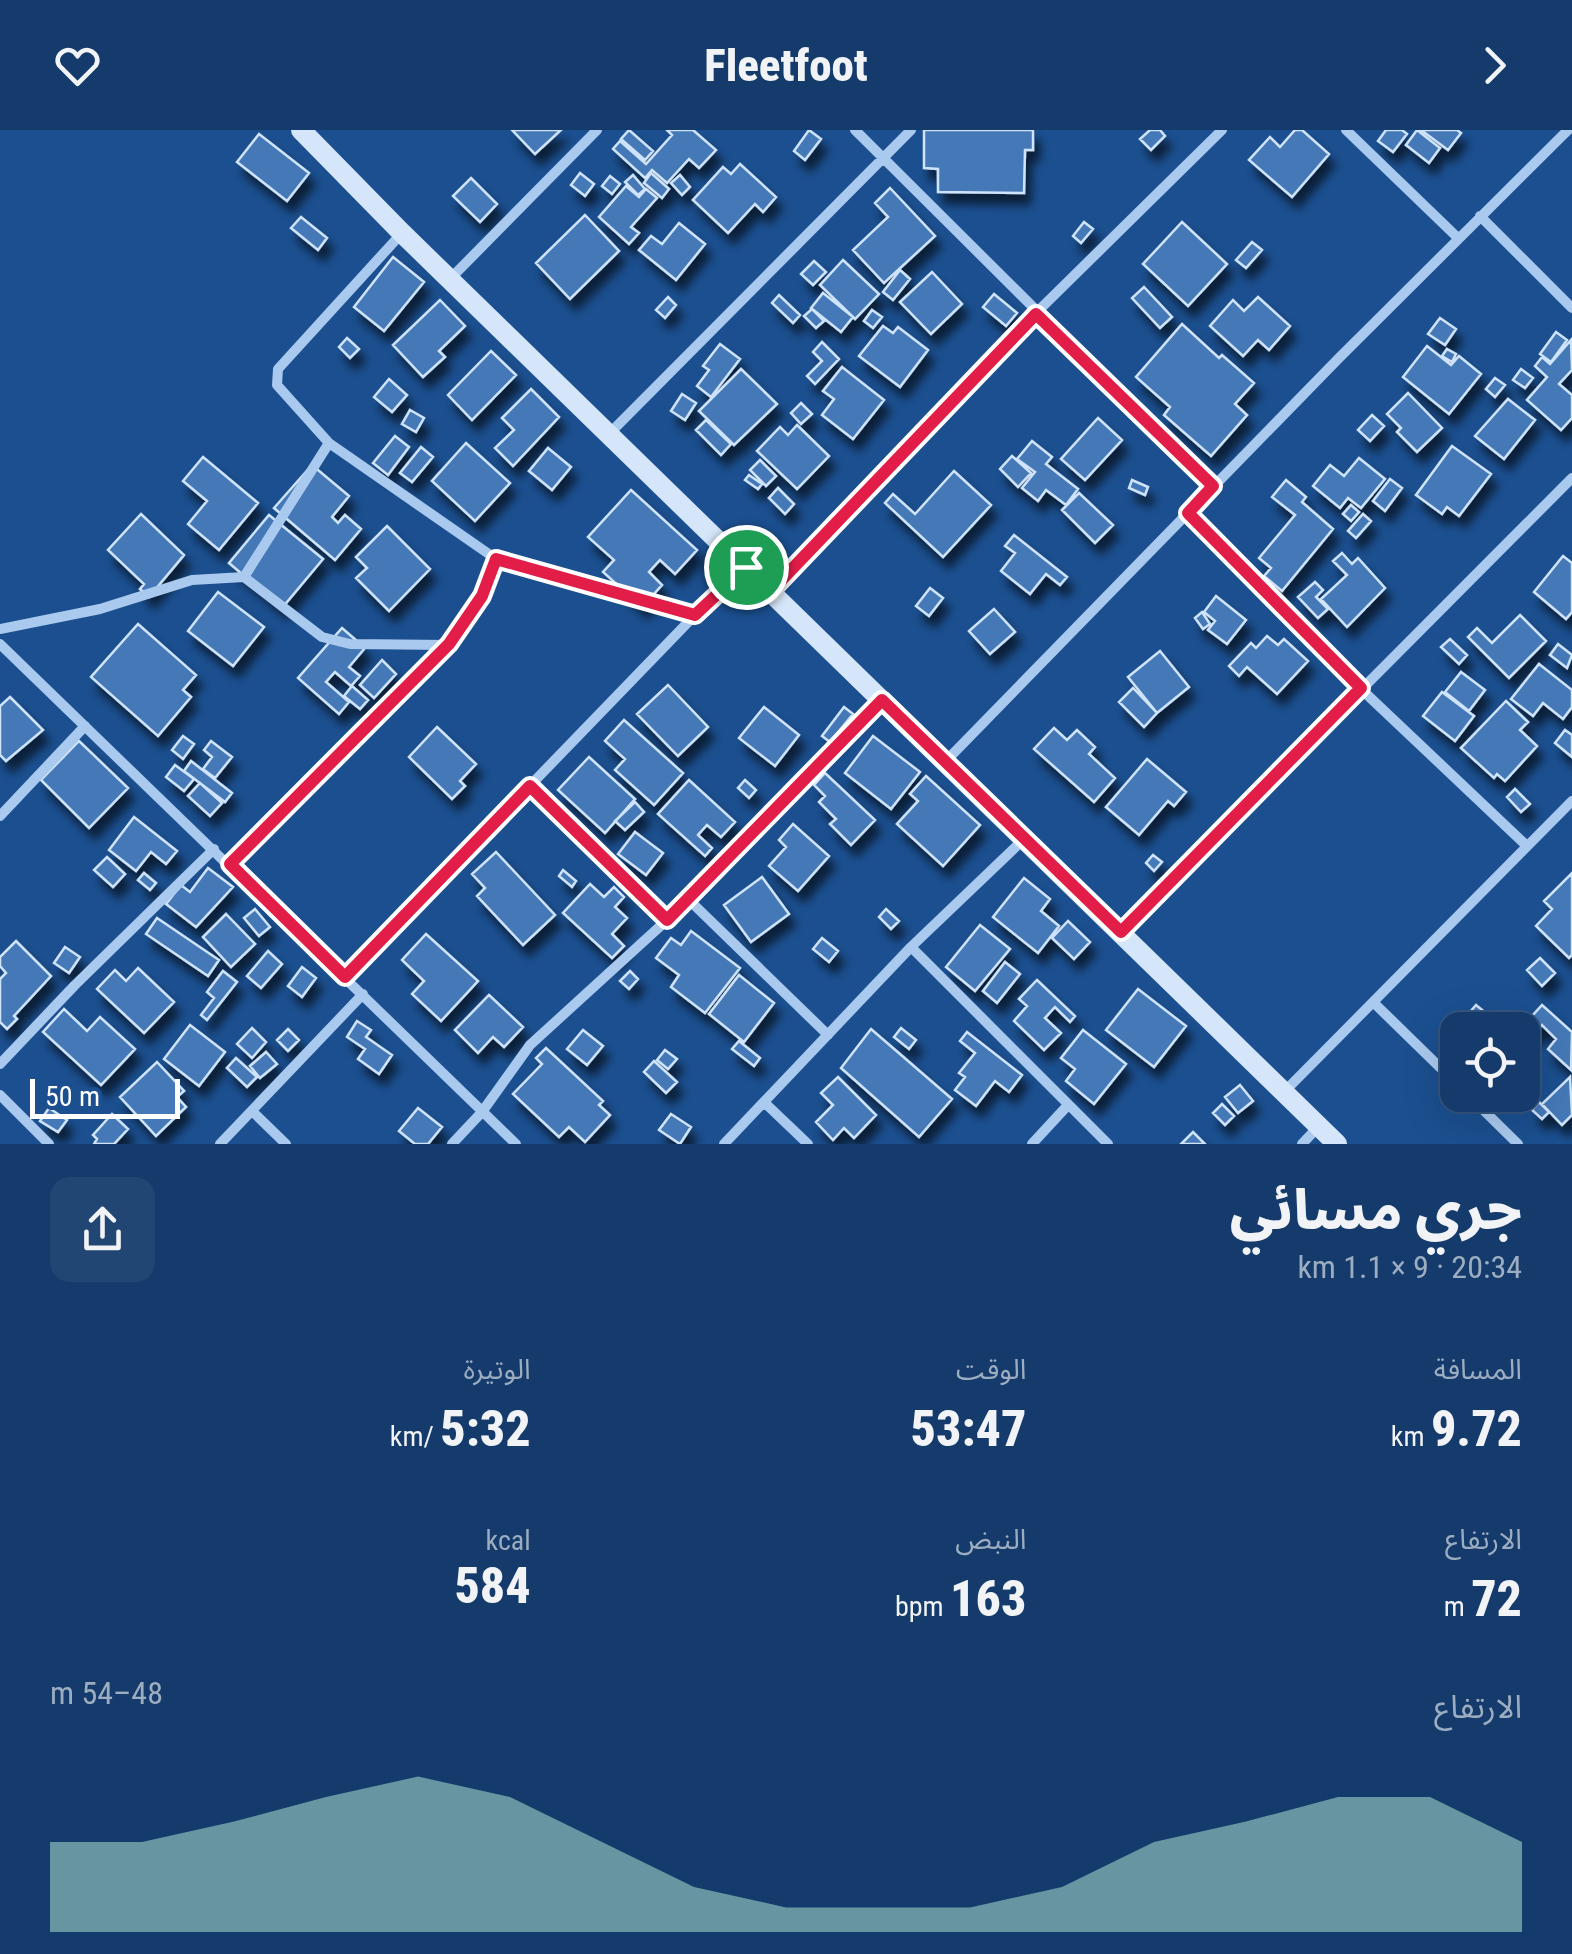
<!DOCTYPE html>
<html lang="ar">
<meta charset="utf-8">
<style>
:root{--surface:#143b6b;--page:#214673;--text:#f1f3f6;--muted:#9dadc1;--line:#33557e;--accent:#8bbbb9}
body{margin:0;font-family:"Roboto Condensed","Noto Sans Arabic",sans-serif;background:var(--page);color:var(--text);direction:rtl;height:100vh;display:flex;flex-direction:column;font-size:38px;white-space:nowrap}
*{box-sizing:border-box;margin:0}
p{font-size:32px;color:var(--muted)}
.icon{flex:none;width:55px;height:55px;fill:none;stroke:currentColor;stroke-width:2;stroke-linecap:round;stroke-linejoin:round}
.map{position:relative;height:1014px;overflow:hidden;direction:ltr}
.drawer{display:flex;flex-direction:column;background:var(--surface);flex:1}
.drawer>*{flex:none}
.controls{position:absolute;left:1440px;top:882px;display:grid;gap:20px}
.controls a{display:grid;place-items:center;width:100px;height:100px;border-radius:20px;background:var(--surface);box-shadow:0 10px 40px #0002,0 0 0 2px var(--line);font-size:50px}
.scale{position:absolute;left:30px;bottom:25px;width:150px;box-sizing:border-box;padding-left:10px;border:5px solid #fff;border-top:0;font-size:28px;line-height:35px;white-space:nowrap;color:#fff;-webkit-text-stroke:8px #1b4f8f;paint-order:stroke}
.pin{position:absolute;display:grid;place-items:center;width:85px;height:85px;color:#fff;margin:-42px;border:5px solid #fff;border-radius:50%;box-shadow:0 2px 10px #0007}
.round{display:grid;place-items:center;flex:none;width:105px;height:105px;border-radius:20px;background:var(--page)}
.summary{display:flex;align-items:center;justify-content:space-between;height:170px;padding:0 50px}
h1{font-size:55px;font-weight:800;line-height:75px}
.metrics{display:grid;grid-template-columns:repeat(3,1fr);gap:15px;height:170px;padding:10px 50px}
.metrics div{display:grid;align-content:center}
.metrics b{font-size:50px;font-weight:800}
.metrics small{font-size:28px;font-weight:400}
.metrics p{font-size:28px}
.chart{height:280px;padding:20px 50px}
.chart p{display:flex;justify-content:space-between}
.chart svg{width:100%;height:180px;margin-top:10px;fill:var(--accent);opacity:.7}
header{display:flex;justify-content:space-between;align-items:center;height:130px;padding:0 50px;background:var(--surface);font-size:45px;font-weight:800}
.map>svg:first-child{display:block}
.building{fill:#4478b7;stroke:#cfe3fa;stroke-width:2.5;filter:url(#shadow)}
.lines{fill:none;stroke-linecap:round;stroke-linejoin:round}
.street{stroke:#a9c9ee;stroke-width:10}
.secondary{stroke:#d6e6fa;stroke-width:20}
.route-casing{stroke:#fff;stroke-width:20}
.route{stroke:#e11d48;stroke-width:12}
</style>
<header><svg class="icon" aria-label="forward" viewBox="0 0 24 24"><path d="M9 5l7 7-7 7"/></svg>Fleetfoot<svg class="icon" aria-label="heart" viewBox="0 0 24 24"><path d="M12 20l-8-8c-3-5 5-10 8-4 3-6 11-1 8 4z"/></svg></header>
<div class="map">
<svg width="1572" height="1014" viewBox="0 0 1572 1014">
<defs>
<filter id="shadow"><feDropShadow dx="6" dy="11" stdDeviation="5" flood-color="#0009"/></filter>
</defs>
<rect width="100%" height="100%" fill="#1b4f8f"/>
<!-- building -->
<path class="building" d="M 512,0 L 561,0 L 535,24 Z
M 629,0 L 653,21 L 645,30 L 621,9 Z
M 667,0 L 693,0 L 716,20 L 699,38 L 689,29 L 667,53 L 652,40 L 645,48 L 613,19 L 620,11 L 646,34 L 672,5 Z
M 809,0 L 821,9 L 805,30 L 794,21 Z
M 924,0 L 1033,0 L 1033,20 L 1025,20 L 1024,63 L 938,62 L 938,39 L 924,38 Z
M 1150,0 L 1160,0 L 1165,6 L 1151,20 L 1140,9 Z
M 1295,0 L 1302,0 L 1329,24 L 1292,67 L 1249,30 L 1270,7 L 1280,17 Z
M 1386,0 L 1402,0 L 1407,4 L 1393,22 L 1378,11 Z
M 1417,0 L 1440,18 L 1429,33 L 1406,15 Z
M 1421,0 L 1457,0 L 1461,3 L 1448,20 Z
M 259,4 L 309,43 L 287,71 L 237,32 Z
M 740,34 L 776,67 L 763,82 L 755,74 L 728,103 L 693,70 L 723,37 L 731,44 Z
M 580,43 L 594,54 L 585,66 L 571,55 Z
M 651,43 L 669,59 L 662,68 L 644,53 Z
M 633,45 L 645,59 L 638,65 L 625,52 Z
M 680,45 L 690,57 L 682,65 L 671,53 Z
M 610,46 L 620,54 L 612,64 L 602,56 Z
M 471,48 L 497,74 L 480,92 L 453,66 Z
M 626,56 L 639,67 L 646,59 L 657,68 L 631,97 L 639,103 L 629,114 L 599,87 Z
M 890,58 L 935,106 L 884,153 L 853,120 L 888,87 L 875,73 Z
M 585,85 L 619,121 L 570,169 L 536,133 Z
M 301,87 L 327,108 L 318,120 L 291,98 Z
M 1084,92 L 1093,99 L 1081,113 L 1073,106 Z
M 1182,92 L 1227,134 L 1188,176 L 1143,134 Z
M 679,93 L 705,114 L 676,150 L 639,120 L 651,106 L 662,114 Z
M 1252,112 L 1262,120 L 1246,138 L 1236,130 Z
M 393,127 L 424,152 L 384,201 L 354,177 Z
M 843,130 L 879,164 L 855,189 L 820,155 Z
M 814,131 L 826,142 L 813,155 L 801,144 Z
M 900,140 L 910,149 L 893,170 L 883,162 Z
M 932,142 L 962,174 L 931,204 L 900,172 Z
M 1144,157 L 1172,187 L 1160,198 L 1132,168 Z
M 823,163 L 853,187 L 841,202 L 811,178 Z
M 994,164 L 1017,183 L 1006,196 L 983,177 Z
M 779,165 L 800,185 L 793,193 L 772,173 Z
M 668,167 L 676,175 L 665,188 L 656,180 Z
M 1258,167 L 1290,196 L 1269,220 L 1258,210 L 1243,226 L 1210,196 L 1233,170 L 1244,181 Z
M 440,170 L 465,196 L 439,221 L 445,227 L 423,247 L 393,215 Z
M 812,179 L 824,191 L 816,198 L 804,186 Z
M 872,180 L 882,187 L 873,198 L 864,191 Z
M 1440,188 L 1456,199 L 1445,215 L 1428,204 Z
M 1182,194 L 1219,228 L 1222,225 L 1254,253 L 1235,274 L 1247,285 L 1211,326 L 1164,285 L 1170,277 L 1136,247 Z
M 883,196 L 893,203 L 898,197 L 928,220 L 900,257 L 859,226 Z
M 1556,202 L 1567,210 L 1551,232 L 1540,224 Z
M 347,208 L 359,219 L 350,228 L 339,217 Z
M 1571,210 L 1572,240 L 1559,254 L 1572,265 L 1572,288 L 1561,300 L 1527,270 L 1547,247 L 1535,236 L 1542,227 L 1550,234 Z
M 822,212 L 839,229 L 815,254 L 807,246 L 822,231 L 813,222 Z
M 720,214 L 740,229 L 711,267 L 697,256 L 709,240 L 703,236 Z
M 1427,216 L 1451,235 L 1459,226 L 1481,244 L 1449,284 L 1403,247 Z
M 1447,219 L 1456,224 L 1452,232 L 1442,226 Z
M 491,221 L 516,245 L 472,290 L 448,265 Z
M 842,237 L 884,270 L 853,309 L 822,285 L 834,269 L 823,261 Z
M 741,239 L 777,274 L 734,315 L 699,281 Z
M 1521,239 L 1533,248 L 1525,258 L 1513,250 Z
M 1495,248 L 1505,255 L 1495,267 L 1486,259 Z
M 389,249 L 407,265 L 392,282 L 374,267 Z
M 531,259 L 559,287 L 513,336 L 495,318 L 514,300 L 502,288 Z
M 1408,263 L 1442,298 L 1417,322 L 1397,302 L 1401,298 L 1387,284 Z
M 682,264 L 696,273 L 685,290 L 671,281 Z
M 1508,269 L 1535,290 L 1504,329 L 1475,306 Z
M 801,273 L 812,284 L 801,294 L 791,283 Z
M 410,280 L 424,288 L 416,302 L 402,294 Z
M 1372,285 L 1384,296 L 1370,311 L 1358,300 Z
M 1098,288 L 1122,310 L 1085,350 L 1061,329 Z
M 706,290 L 731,314 L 721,325 L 696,300 Z
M 797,295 L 829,326 L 797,359 L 757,321 L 780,297 L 788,305 Z
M 395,306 L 409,317 L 388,345 L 373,333 Z
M 1032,311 L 1052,327 L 1046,334 L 1078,359 L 1066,375 L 1046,360 L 1038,371 L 1022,358 L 1035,342 L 1017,329 Z
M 466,313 L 510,353 L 475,391 L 432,351 Z
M 1452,316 L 1491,344 L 1459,386 L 1447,377 L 1442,384 L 1416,365 Z
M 421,317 L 433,327 L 412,352 L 400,343 Z
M 548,318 L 571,337 L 552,360 L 529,341 Z
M 1012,326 L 1031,343 L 1018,357 L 1000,339 Z
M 203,327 L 258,373 L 219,420 L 188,394 L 207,371 L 183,351 Z
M 1359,328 L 1385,349 L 1361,378 L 1348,368 L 1340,378 L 1313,356 L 1330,335 L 1344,346 Z
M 760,330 L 776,346 L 766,356 L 750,340 Z
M 312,335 L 349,366 L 332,387 L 338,393 L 345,385 L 361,399 L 335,430 L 274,378 Z
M 954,341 L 991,375 L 943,427 L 885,373 L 893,364 L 915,384 Z
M 749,345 L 762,354 L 758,359 L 745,350 Z
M 1390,349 L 1402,358 L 1385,381 L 1373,371 Z
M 1132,350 L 1148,357 L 1145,365 L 1129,358 Z
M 1286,350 L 1306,367 L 1302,372 L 1333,399 L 1282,461 L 1264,446 L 1271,438 L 1259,428 L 1295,385 L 1272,367 Z
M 778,358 L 794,374 L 785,384 L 769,368 Z
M 631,360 L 697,420 L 675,444 L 660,430 L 649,442 L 662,455 L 642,477 L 603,442 L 614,430 L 588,407 Z
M 1079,363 L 1113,395 L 1095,413 L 1062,380 Z
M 1351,375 L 1359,382 L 1351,391 L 1343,384 Z
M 141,384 L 184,425 L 149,467 L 140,459 L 144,454 L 108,420 Z
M 1363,384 L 1371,391 L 1356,408 L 1348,401 Z
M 269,385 L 323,429 L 282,478 L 229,433 Z
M 387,396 L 430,439 L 389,481 L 356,448 L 367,438 L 356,427 Z
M 1014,405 L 1067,447 L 1060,455 L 1046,444 L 1030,464 L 1001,441 L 1015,423 L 1005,416 Z
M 1342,423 L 1352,434 L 1358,428 L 1385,458 L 1347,497 L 1321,469 L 1347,445 L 1333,431 Z
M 1563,426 L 1572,433 L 1572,482 L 1566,489 L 1534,462 Z
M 1315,452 L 1323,460 L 1316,467 L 1328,479 L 1318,488 L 1298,467 Z
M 930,458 L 943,468 L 929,486 L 916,476 Z
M 218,462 L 264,497 L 233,536 L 188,501 Z
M 1216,466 L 1246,490 L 1227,514 L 1208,500 L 1215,491 L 1204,482 Z
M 994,479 L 1015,502 L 990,524 L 969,501 Z
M 1202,482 L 1210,494 L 1203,499 L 1195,488 Z
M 1520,485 L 1546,511 L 1509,548 L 1468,507 L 1477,498 L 1492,513 Z
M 138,494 L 196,545 L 183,560 L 191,567 L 158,606 L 91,547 Z
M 342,498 L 365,518 L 349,537 L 360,546 L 351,556 L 335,542 L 326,552 L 349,572 L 339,584 L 298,548 Z
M 1267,506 L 1278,515 L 1284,509 L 1308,531 L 1277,564 L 1247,537 L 1239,546 L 1229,536 L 1251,513 L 1256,518 Z
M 1450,509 L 1467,525 L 1459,534 L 1441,517 Z
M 1558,514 L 1572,525 L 1567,538 L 1550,525 Z
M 1160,521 L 1189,557 L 1157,583 L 1128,547 Z
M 382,530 L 396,544 L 374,568 L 360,555 Z
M 1539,534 L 1572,560 L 1572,577 L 1563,589 L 1543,573 L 1533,586 L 1511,569 Z
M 1461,542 L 1485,560 L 1469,581 L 1445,562 Z
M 668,555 L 708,597 L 678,626 L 637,584 Z
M 352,556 L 368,570 L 360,579 L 344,566 Z
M 1133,558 L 1157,583 L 1144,597 L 1119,572 Z
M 1442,562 L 1474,586 L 1455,611 L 1423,586 Z
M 10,567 L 43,600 L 6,631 L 0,625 L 0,576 Z
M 1506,571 L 1528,592 L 1520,600 L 1537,616 L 1505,651 L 1497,644 L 1494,648 L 1461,618 Z
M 764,577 L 799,605 L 775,636 L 739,608 Z
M 844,577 L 853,584 L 830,612 L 822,606 Z
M 624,590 L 683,643 L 654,675 L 615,640 L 625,629 L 605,611 Z
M 437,597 L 476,634 L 460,651 L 465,656 L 452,669 L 409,627 Z
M 1054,598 L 1067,610 L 1077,600 L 1095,617 L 1089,624 L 1115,648 L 1094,672 L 1034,619 Z
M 1565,600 L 1572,605 L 1572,627 L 1555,613 Z
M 183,606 L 194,614 L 183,629 L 172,620 Z
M 873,606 L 920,642 L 891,679 L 845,643 Z
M 79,611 L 128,658 L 89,698 L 41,650 Z
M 211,611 L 232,627 L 215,648 L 203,639 L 212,627 L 204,620 Z
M 589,627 L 635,669 L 605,703 L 558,660 Z
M 1147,629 L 1186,662 L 1174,676 L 1168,671 L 1139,705 L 1106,677 Z
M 191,631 L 232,663 L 225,672 L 184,641 Z
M 175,635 L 194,649 L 184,661 L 166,647 Z
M 825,643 L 875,690 L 851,715 L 830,694 L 836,689 L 819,672 L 825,666 L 814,655 Z
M 926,646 L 980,695 L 943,736 L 897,694 L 918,671 L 910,664 Z
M 689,650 L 735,692 L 721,707 L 707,695 L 698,705 L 712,718 L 705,726 L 658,684 Z
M 745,650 L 756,660 L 749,668 L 738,658 Z
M 200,653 L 222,673 L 210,686 L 188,666 Z
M 1515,659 L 1530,674 L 1521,682 L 1507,667 Z
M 635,672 L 644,682 L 625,700 L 615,691 Z
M 134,687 L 177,721 L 166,734 L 151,722 L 136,741 L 109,720 Z
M 793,694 L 829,726 L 798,761 L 769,736 L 786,717 L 779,710 Z
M 635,702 L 663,723 L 646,745 L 618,724 Z
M 496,722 L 555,785 L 523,815 L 477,766 L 485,758 L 472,744 Z
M 1153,725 L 1162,732 L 1154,741 L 1146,733 Z
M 107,727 L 125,744 L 113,757 L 94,740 Z
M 208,738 L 233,757 L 196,797 L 166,774 L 181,755 L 190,762 Z
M 563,740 L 576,751 L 572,757 L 559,746 Z
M 144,743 L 156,753 L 150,760 L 138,750 Z
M 1572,743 L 1572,825 L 1569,828 L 1536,796 L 1552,779 L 1544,771 Z
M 762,747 L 789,784 L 751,812 L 724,775 Z
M 1024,748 L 1050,769 L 1041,781 L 1059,796 L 1038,823 L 993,787 Z
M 590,754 L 604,767 L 614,757 L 624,767 L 615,777 L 627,788 L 612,804 L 624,816 L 612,828 L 563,783 Z
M 255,779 L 270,797 L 259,806 L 244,788 Z
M 886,779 L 899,791 L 891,799 L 879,787 Z
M 226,784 L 255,814 L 231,837 L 203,807 Z
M 157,788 L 219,830 L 208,846 L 146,804 Z
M 1068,791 L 1090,812 L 1074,829 L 1052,808 Z
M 980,795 L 1010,819 L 975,861 L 946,837 Z
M 691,801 L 740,838 L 705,883 L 671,857 L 679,845 L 656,828 L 671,808 L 681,815 Z
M 426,804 L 478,851 L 441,891 L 412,864 L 424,851 L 402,830 Z
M 822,808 L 838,821 L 829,832 L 813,819 Z
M 16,811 L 51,846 L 14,886 L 17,889 L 7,899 L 0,892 L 0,849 L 6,843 L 0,836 L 0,827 Z
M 65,817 L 80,827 L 69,843 L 54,833 Z
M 268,821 L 282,834 L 261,858 L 247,846 Z
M 1540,828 L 1555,843 L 1542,856 L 1527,840 Z
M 1005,832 L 1020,844 L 997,873 L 983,861 Z
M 302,837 L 316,848 L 302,867 L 288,856 Z
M 138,838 L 174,872 L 144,903 L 97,859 L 115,840 L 126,851 Z
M 223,841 L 237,852 L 207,890 L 201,885 L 214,868 L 207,862 Z
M 630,841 L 638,849 L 629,859 L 620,851 Z
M 739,845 L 774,873 L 744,912 L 709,884 Z
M 1037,850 L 1075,886 L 1070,892 L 1055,877 L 1045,888 L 1061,903 L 1044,920 L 1014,891 L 1027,876 L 1019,869 Z
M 1138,859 L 1186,896 L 1154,937 L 1106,900 Z
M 489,865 L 523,897 L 504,917 L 493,907 L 478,923 L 455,900 Z
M 1476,875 L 1487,884 L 1481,891 L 1470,882 Z
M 1542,875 L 1572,902 L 1571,940 L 1548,919 L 1556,909 L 1542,895 L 1533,905 L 1523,896 Z
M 64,879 L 87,901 L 100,887 L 135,919 L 101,955 L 43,902 Z
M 357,891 L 371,900 L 366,907 L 392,925 L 379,944 L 358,929 L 365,919 L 347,907 Z
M 190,895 L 225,922 L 199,956 L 164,929 Z
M 252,898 L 266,912 L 252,928 L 237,914 Z
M 901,898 L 916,910 L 909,919 L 894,907 Z
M 288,899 L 299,910 L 288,921 L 277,910 Z
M 871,899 L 952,969 L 919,1007 L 841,938 Z
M 583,900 L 603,916 L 587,935 L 567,919 Z
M 1083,900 L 1126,934 L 1094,974 L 1066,951 L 1075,939 L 1061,928 Z
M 967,902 L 1022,945 L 1009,962 L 995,951 L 976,976 L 955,960 L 965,947 L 959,943 L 975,923 L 960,911 Z
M 739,911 L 760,928 L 754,936 L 732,919 Z
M 546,918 L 603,971 L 599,975 L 610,985 L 585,1012 L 569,997 L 559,1007 L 513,964 L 542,934 L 536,928 Z
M 665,920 L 677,929 L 668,939 L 657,930 Z
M 266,922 L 277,934 L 260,948 L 250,936 Z
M 236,928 L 257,947 L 247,957 L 227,938 Z
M 654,931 L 677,952 L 666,963 L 644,942 Z
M 157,932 L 184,961 L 177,967 L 186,977 L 156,1006 L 120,967 Z
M 838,947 L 876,985 L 854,1008 L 844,998 L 833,1010 L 816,992 L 833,975 L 821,963 Z
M 1570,947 L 1572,985 L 1562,995 L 1542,974 Z
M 1240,955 L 1253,971 L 1238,983 L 1225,967 Z
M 1539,972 L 1549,982 L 1542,989 L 1532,980 Z
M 1222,974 L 1234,986 L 1225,995 L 1213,983 Z
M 49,978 L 67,990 L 58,1002 L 40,991 Z
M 418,978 L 442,997 L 428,1014 L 415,1014 L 399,1001 Z
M 112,984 L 128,999 L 114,1014 L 94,1014 L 97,1009 L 93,1005 Z
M 671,984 L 691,997 L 680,1014 L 659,1000 Z
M 1193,1002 L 1205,1014 L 1181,1014 Z"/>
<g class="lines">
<!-- street -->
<path class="street" d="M 855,0 L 1213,356
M 1346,0 L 1458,108
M 1480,86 L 1572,178
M 402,103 L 278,239 L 277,255 L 329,313 L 496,429 L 695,485
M 450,149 L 597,0
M 609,304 L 911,0
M 1188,383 L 1361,559 L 1527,716
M 244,447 L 329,313
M 771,461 L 1036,183 L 1222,0
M 0,499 L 100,479 L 192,450 L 244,447 L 322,507 L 350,514 L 449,515
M 0,514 L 516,1014
M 945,632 L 1339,228 L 1568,0
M 531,656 L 667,790
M 0,686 L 85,596
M 230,734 L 449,515 L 482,466 L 496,429
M 688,769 L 828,905
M 1121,801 L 1572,348
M 911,817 L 1108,1014
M 345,847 L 695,485 L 746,437
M 1373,872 L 1458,955
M 0,934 L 75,855 L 214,719
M 1284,962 L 1572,671
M 0,965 L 49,1014
M 1468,965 L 1518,1014
M 765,973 L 808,1014
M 252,981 L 286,1014
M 220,1014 L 363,864
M 452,1014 L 482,982 L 530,915 L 667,790 L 882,570
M 724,1014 L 911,817 L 1024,709
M 1032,1014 L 1068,975
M 1302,1014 L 1318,997"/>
<!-- secondary -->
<path class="secondary" d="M 301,0 L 402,103 L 1337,1014"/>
</g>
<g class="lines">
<!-- route casing -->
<g class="route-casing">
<path id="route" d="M 1036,184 L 1213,356 L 1188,383 L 1361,558 L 1121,802 L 882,570 L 667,790 L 530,656 L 345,847 L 230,734 L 449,514 L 482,466 L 496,429 L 695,485 L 746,437 L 770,462 Z"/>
</g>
<!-- route -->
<use href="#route" class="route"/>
</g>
</svg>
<div class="controls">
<a><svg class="icon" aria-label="locate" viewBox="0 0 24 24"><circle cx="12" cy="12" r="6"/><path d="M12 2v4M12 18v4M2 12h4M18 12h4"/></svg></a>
</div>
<div class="scale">50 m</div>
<div class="pin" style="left:746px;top:437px;background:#1e9e55"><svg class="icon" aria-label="arrive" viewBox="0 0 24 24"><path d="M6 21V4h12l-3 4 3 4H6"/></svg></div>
</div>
<section class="drawer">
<div class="summary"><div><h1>جري مسائي</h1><p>20:34 · 9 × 1.1 km</p></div><a class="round"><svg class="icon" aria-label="share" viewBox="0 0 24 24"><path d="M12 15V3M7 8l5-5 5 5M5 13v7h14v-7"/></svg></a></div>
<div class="metrics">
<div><p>المسافة</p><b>9.72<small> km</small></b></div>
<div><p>الوقت</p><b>53:47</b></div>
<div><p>الوتيرة</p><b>5:32<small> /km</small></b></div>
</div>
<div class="metrics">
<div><p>الارتفاع</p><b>72<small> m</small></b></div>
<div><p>النبض</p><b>163<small> bpm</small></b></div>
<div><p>kcal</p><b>584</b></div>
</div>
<div class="chart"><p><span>الارتفاع</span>48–54 m</p>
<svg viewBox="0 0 160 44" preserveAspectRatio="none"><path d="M0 44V22L10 22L20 17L30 11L40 6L50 11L60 22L70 33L80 38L90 38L100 38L110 33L120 22L130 17L140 11L150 11L160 22V44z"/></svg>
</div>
</section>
